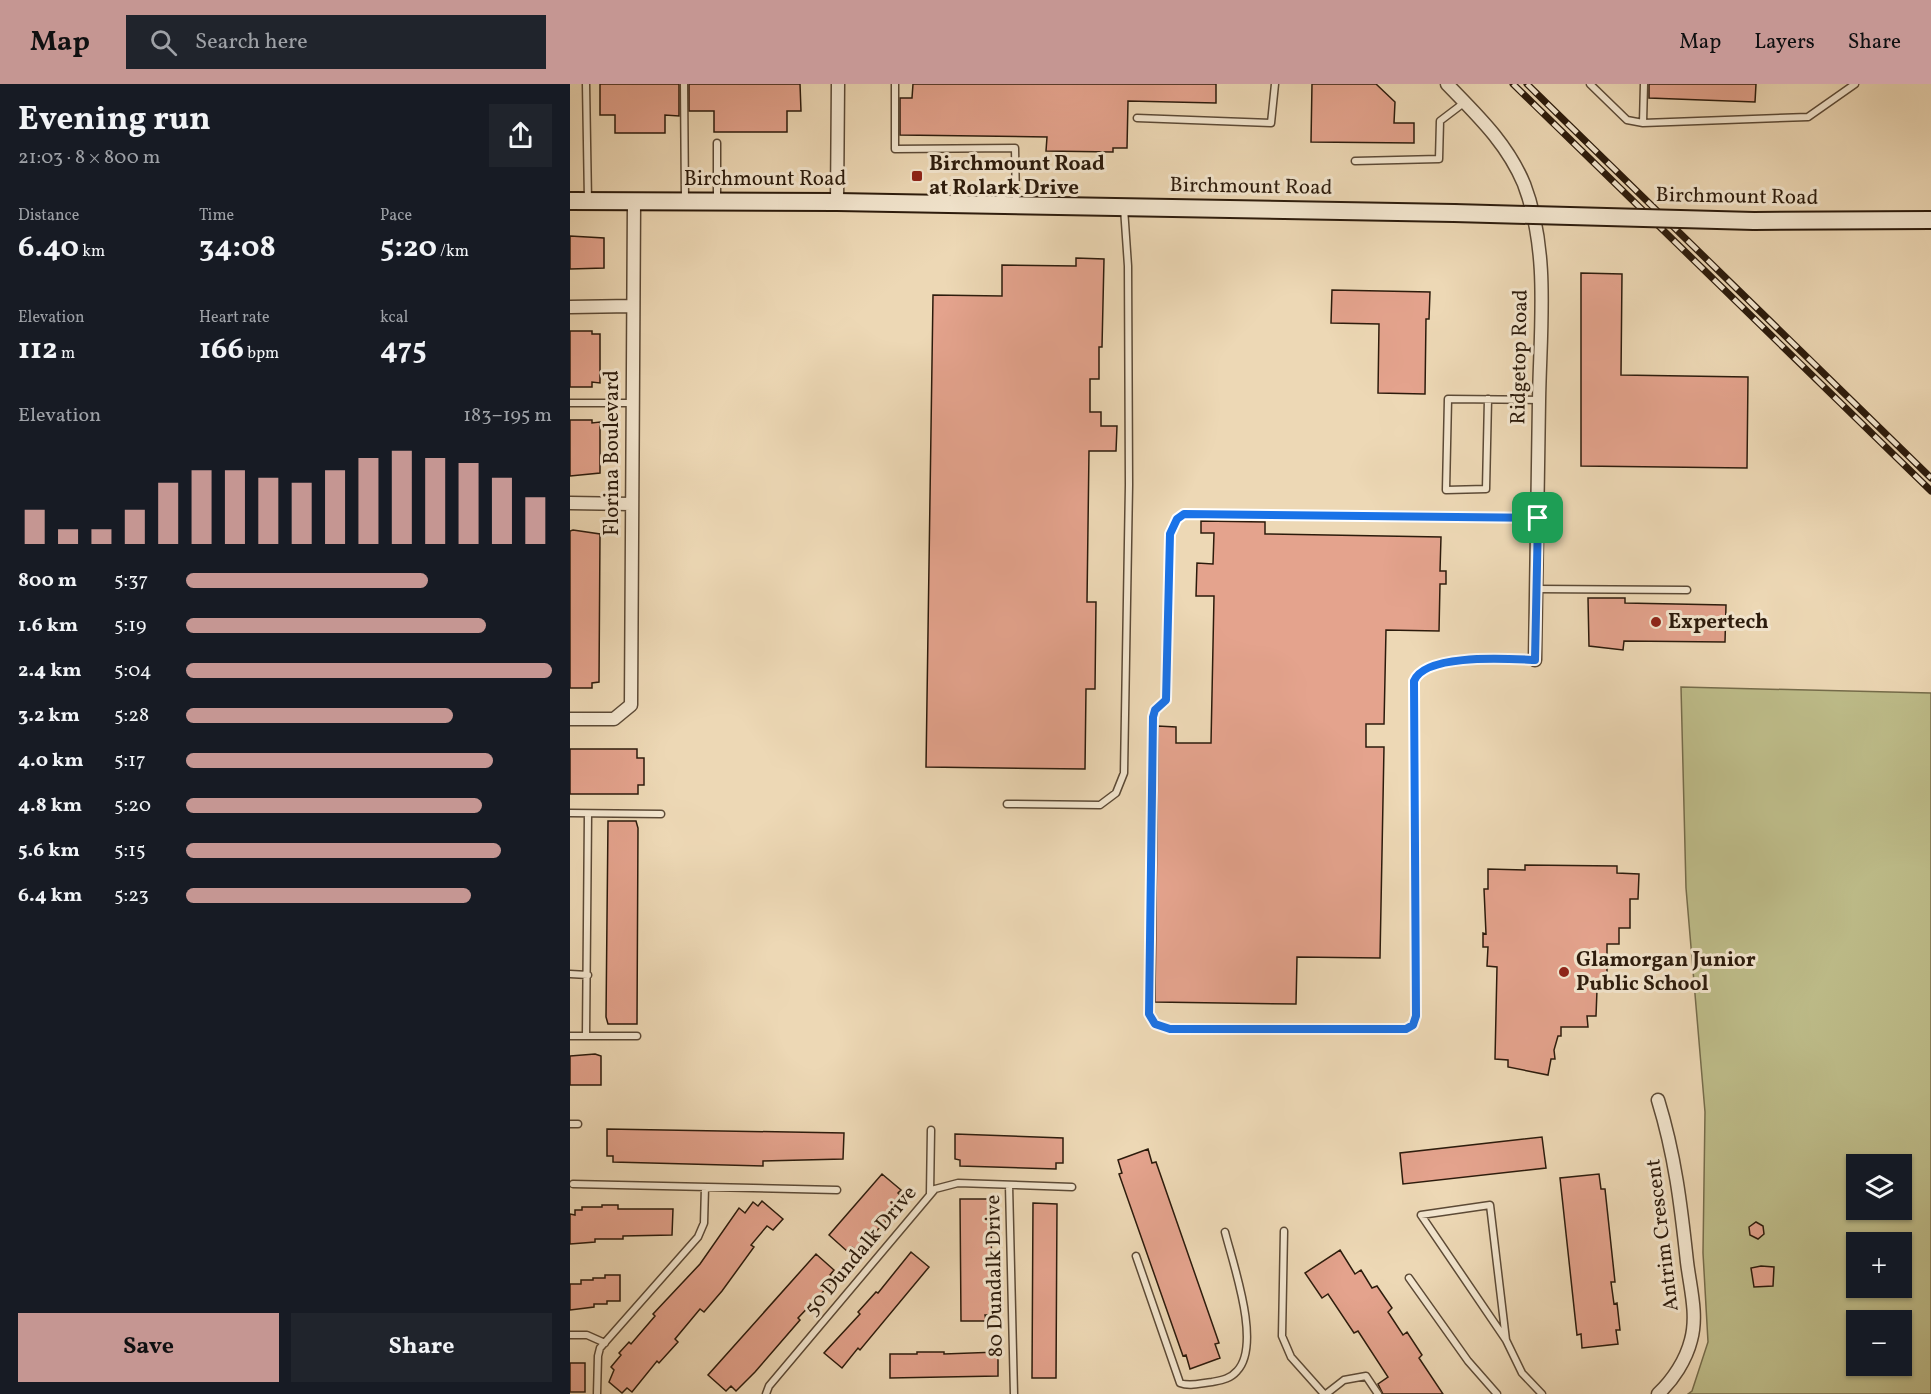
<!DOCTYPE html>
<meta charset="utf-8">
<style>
:root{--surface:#171b24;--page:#20242c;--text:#f1f3f6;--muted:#9ea1a6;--accent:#c59692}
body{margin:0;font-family:Vollkorn,serif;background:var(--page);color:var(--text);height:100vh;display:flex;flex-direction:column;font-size:22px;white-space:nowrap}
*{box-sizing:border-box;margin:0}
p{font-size:20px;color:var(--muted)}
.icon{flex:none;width:33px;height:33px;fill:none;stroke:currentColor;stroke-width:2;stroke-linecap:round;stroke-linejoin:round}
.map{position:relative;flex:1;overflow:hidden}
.drawer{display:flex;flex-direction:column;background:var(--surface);width:570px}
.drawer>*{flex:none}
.tools{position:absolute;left:1276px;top:1070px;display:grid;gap:12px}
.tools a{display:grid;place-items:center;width:66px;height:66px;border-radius:0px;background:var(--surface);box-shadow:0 2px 4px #0004;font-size:30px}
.pin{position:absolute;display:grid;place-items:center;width:51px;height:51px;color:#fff;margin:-26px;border-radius:12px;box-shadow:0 3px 9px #0006}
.round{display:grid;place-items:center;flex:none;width:63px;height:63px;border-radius:0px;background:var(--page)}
.head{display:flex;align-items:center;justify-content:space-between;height:102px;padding:0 18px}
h1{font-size:33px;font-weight:700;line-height:45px}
.figures{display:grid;grid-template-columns:repeat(3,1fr);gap:9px;height:102px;padding:6px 18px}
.figures div{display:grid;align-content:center}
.figures b{font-size:30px;font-weight:700}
.figures small{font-size:16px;font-weight:400}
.figures p{font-size:16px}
.chart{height:168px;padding:12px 18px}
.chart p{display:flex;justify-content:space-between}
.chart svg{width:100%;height:108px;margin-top:6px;stroke:var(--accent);stroke-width:6}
.cta{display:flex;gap:12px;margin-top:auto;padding:12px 18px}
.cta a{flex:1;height:69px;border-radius:0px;background:var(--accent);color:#111;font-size:24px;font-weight:700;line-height:69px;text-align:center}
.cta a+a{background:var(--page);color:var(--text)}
ul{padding:0 18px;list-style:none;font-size:20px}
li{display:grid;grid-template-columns:96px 72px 1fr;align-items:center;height:45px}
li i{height:15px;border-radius:8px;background:var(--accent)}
header{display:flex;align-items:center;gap:36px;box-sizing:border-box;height:84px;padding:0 30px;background:var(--accent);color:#111}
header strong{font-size:28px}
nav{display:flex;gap:33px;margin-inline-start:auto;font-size:21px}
.search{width:420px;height:54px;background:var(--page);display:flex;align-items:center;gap:15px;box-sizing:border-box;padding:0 21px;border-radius:0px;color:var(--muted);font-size:22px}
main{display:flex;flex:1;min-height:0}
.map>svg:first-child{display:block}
.green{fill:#bebd8a;stroke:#756c4b;stroke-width:1.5;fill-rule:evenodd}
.building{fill:#e4a38d;stroke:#2c1b0c;stroke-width:1.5}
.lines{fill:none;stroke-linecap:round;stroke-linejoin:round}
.service-casing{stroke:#5c4a36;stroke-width:9}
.minor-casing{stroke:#5c4a36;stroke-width:15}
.secondary-casing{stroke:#2c1b0c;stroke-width:20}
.service{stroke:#f3e6cf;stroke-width:6}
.minor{stroke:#f3e6cf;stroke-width:12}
.secondary{stroke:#f3e6cf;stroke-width:16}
.rail-casing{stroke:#2c1b0c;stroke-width:7}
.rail{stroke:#f3e6cf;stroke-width:4.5;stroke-dasharray:14;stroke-linecap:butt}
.secondary-bridge-casing{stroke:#2c1b0c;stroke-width:20;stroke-linecap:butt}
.secondary-bridge{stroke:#f3e6cf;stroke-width:16}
.route-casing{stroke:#fff;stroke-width:12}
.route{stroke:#1a73e8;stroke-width:8}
.poi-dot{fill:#8f2418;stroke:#f3e6cf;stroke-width:2}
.labels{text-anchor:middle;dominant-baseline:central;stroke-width:6;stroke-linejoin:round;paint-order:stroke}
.poi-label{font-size:21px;font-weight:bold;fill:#2c1b0c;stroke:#f3e6cf;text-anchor:start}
.street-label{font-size:21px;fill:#2c1b0c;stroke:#f3e6cf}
</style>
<header>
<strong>Map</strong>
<div class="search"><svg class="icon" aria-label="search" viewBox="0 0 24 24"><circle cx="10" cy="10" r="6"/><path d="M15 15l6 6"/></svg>Search here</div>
<nav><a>Map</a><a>Layers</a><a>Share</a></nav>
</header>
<main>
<section class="drawer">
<div class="head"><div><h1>Evening run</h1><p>21:03 · 8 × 800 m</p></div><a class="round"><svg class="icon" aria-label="share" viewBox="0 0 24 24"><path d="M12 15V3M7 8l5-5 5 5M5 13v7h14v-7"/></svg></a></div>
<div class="figures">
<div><p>Distance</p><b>6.40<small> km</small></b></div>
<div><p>Time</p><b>34:08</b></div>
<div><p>Pace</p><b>5:20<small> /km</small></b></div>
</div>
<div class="figures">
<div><p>Elevation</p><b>112<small> m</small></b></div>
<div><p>Heart rate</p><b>166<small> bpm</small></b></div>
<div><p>kcal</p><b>475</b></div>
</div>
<div class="chart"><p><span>Elevation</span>183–195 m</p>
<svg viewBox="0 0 160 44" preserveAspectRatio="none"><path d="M5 44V30M15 44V38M25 44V38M35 44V30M45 44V19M55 44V14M65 44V14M75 44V17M85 44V19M95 44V14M105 44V9M115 44V6M125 44V9M135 44V11M145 44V17M155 44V25"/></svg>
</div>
<ul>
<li><b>800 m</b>5:37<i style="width:66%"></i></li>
<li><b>1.6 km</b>5:19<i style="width:82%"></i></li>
<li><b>2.4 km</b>5:04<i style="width:100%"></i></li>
<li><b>3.2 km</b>5:28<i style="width:73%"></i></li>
<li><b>4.0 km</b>5:17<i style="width:84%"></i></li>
<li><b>4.8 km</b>5:20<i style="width:81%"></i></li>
<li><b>5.6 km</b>5:15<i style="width:86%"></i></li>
<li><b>6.4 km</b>5:23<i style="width:78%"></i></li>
</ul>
<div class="cta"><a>Save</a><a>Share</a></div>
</section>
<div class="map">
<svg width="1361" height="1310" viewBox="0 0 1361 1310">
<rect width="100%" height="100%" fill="#edd8b5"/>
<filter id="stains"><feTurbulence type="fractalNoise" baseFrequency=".00333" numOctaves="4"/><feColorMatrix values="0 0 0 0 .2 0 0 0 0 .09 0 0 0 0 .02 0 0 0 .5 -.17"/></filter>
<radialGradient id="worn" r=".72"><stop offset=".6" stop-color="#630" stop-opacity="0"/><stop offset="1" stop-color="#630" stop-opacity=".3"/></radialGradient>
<!-- green -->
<path class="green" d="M 1111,603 L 1361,609 L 1361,1310 L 1118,1310 L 1122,1307 L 1138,1258 L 1133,1169 L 1135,1028 L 1116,804 ZM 1287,1080 L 1332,1080 L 1332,1125 L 1287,1125 ZM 1287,1158 L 1332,1158 L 1332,1203 L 1287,1203 ZM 1287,1236 L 1332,1236 L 1332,1281 L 1287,1281 Z"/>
<!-- building -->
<path class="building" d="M 30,0 L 109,0 L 109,32 L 95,31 L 95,49 L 45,49 L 45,31 L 30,31 Z
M 119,0 L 230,0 L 231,27 L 217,27 L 217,48 L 144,48 L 144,27 L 119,27 Z
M 343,0 L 646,0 L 646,19 L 558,17 L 557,64 L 543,64 L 543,68 L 476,67 L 477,53 L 330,51 L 330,14 L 342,14 Z
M 742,0 L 806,0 L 825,18 L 824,39 L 844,39 L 844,59 L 741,58 Z
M 1079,0 L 1186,0 L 1185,18 L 1079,14 Z
M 0,152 L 34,154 L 34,184 L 0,185 Z
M 506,174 L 534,175 L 532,263 L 529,263 L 529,295 L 520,295 L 520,328 L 531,328 L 531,342 L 547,342 L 546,367 L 519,367 L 517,518 L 526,518 L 525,605 L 516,605 L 515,685 L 356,683 L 363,211 L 432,212 L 432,181 L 506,182 Z
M 1011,189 L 1052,190 L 1051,291 L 1178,293 L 1177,384 L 1011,382 Z
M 762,206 L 860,208 L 859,235 L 856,235 L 855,310 L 808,309 L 809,240 L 761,239 Z
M 0,247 L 22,247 L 22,250 L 30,250 L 30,299 L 22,298 L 22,303 L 0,303 Z
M 0,336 L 22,336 L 22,339 L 30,338 L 30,389 L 0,392 Z
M 631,437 L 695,438 L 695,450 L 871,453 L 870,487 L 876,487 L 876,500 L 870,500 L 869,547 L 816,546 L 814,640 L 796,640 L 796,663 L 814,663 L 810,874 L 727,873 L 726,920 L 585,918 L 588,642 L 606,643 L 606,659 L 641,659 L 644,512 L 626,512 L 627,479 L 643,480 L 644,449 L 631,449 Z
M 3,446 L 30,450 L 29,598 L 22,599 L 22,604 L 0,604 L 0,447 Z
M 1018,514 L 1055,514 L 1055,519 L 1156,521 L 1155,558 L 1054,557 L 1053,566 L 1019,562 Z
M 0,665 L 67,665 L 67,674 L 74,674 L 74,701 L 68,701 L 68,710 L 0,710 Z
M 38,737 L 66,737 L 68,744 L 67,940 L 38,940 L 36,933 Z
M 955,781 L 1047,782 L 1047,789 L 1069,790 L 1068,815 L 1060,815 L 1060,844 L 1049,844 L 1049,860 L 1037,860 L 1037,906 L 1027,906 L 1026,932 L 1017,932 L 1018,943 L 991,943 L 991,952 L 988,952 L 984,966 L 985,975 L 981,975 L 978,991 L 938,983 L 938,976 L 925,975 L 927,883 L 917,882 L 918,863 L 913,863 L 913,849 L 916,850 L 914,805 L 918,805 L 918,785 L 955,786 Z
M 25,970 L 31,972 L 31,1001 L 0,1001 L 0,972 Z
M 37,1045 L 274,1049 L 273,1075 L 193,1077 L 193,1082 L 43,1078 L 43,1072 L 37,1072 Z
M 385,1050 L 493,1054 L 493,1079 L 486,1079 L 486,1085 L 390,1082 L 390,1076 L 385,1075 Z
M 972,1053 L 976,1084 L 833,1100 L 830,1069 Z
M 578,1065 L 582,1079 L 586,1078 L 649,1259 L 645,1260 L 650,1274 L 620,1285 L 616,1271 L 613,1272 L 549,1090 L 552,1089 L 548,1076 Z
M 312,1090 L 331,1106 L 328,1109 L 333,1114 L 314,1135 L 316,1137 L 287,1167 L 282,1163 L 278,1168 L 259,1151 Z
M 1029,1090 L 1031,1105 L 1035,1105 L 1045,1198 L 1041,1198 L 1044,1220 L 1047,1219 L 1050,1246 L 1046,1246 L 1048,1260 L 1012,1264 L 1011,1250 L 1007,1251 L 990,1094 Z
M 390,1115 L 421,1115 L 422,1231 L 415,1231 L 416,1237 L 391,1237 Z
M 192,1117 L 213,1135 L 203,1146 L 197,1142 L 181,1161 L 184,1163 L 152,1207 L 134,1228 L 130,1225 L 105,1255 L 108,1258 L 89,1279 L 87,1277 L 62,1308 L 57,1304 L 52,1309 L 39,1298 L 44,1286 L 41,1283 L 51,1271 L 49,1269 L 59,1258 L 61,1260 L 85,1232 L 83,1230 L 130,1180 L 169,1124 L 175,1129 L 183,1118 L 188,1122 Z
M 463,1119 L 487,1120 L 486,1294 L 462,1294 Z
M 32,1121 L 48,1121 L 48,1125 L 103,1125 L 102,1151 L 53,1152 L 53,1155 L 25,1155 L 25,1158 L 0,1160 L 0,1130 L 5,1131 L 5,1126 L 12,1126 L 12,1123 L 32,1123 Z
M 1186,1138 L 1193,1142 L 1194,1150 L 1188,1155 L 1180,1151 L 1179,1143 Z
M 770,1166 L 785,1190 L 791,1186 L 802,1204 L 807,1202 L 822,1224 L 818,1228 L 833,1251 L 837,1248 L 852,1271 L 849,1274 L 873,1310 L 813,1310 L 808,1300 L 818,1293 L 788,1247 L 784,1249 L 758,1210 L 752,1214 L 735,1189 Z
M 341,1168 L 359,1183 L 290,1266 L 288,1264 L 272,1284 L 254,1269 L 290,1230 L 288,1228 L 306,1208 L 308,1209 Z
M 246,1170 L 264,1186 L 260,1191 L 265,1195 L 228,1234 L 230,1236 L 185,1288 L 166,1307 L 161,1302 L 156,1307 L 138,1291 Z
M 1191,1182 L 1204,1183 L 1203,1202 L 1184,1203 L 1181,1184 Z
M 35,1191 L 50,1191 L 50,1217 L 37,1217 L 37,1220 L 24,1220 L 24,1223 L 0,1226 L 0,1200 L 11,1200 L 11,1196 L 23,1196 L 23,1194 L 35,1194 Z
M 347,1268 L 374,1268 L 374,1270 L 428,1268 L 428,1292 L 320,1294 L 320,1270 L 347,1270 Z
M 0,1279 L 15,1279 L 15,1308 L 0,1308 Z"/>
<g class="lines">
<!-- service casing -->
<g class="service-casing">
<path id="service" d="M 16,0 L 18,117
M 114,0 L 115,116
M 325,0 L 325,65 L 445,64 L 446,119
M 1020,0 L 1057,36 L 1073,39 L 1238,33 L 1285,0
M 567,34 L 701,39 L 705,0
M 1073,39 L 1074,0
M 785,77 L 869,75 L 870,37 L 895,18
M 147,117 L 147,59
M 918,315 L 916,405 L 876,406 L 878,315 L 969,316
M 0,319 L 61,319
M 967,505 L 1117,506
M 965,576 C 938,576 855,569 844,597 L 845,932 L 843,941 L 836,945 L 600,945 L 585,940 L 579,930 L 583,633 L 585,626 L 596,616 L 600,450 L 607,436 L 614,430 L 967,434
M 437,720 L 530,721 L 546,709 L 554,689 L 559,401 L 558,182 L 554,124
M 0,729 L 91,730
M 0,890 L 18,891
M 0,952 L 67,952
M 16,952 L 18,730
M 0,1040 L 8,1040
M 3,1100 L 267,1106
M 439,1101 L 444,1310
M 360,1110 L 361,1046
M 714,1147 L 712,1252 L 721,1273 L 754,1310
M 566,1172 L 610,1299 C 620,1303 631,1299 642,1298 C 652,1296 660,1295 667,1287 C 692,1261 663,1180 655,1148
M 839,1194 L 898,1277 L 927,1310
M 0,1251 L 17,1251 L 35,1259
M 936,1256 L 920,1121 L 851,1131 L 936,1256 L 952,1289 L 972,1310
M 27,1310 L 28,1272 L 30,1264 L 128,1153 L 134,1139 L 135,1103
M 196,1310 L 199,1302 L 365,1105 L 388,1099 L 502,1103
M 756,1310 L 774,1296 L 796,1292 L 808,1310"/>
</g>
<!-- minor casing -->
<g class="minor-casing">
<path id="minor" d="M 877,0 C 907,31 937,59 954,100 C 980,168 970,245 969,317 C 967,403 967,490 965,576
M 267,118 L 268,0
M 0,223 L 62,222
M 0,419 L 61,420
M 0,635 L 44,635 L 61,621 L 64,118
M 1088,1310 C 1103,1296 1116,1276 1121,1256 C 1128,1231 1120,1203 1117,1178 C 1111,1122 1105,1071 1088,1016"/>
</g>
<!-- secondary casing -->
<g class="secondary-casing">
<path id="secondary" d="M 0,117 L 267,118 L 884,129
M 1184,137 L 1361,136"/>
</g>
<!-- service -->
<use href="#service" class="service"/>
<!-- minor -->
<use href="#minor" class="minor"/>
<!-- secondary -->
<use href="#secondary" class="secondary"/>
<!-- rail casing -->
<g class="rail-casing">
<path id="rail" d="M 943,0 L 1361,407
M 957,0 L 1361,394"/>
</g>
<!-- rail -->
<use href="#rail" class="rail"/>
<!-- secondary-bridge casing -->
<g class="secondary-bridge-casing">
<path id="secondary-bridge" d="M 884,129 L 1184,137"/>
</g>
<!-- secondary-bridge -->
<use href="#secondary-bridge" class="secondary-bridge"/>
</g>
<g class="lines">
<!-- route casing -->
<g class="route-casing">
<path id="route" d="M 614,430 L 968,434 L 965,576 C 938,575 855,569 844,597 L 846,932 L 843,941 L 836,945 L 600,945 L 585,940 L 579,930 L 583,633 L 585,626 L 596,616 L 600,450 L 607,435 Z"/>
</g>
<!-- route -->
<use href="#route" class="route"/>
</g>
<!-- markers -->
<g class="poi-dot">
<rect x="341" y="86" width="12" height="12" rx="3"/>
<circle cx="1086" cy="538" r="6"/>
<circle cx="994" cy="888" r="6"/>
</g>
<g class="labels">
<!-- poi labels -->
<g class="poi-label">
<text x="359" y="80">Birchmount Road<tspan x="359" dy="24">at Rolark Drive</tspan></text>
<text x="1098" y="538">Expertech</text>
<text x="1006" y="876">Glamorgan Junior<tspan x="1006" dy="24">Public School</tspan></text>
</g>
<!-- street labels -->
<g class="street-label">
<text x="195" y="95">Birchmount Road</text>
<text transform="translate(681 103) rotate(1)">Birchmount Road</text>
<text transform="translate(1167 113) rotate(1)">Birchmount Road</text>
<text transform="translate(950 273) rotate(-89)">Ridgetop Road</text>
<text transform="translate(42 369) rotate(-90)">Florina Boulevard</text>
<text transform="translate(1093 1151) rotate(-97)">Antrim Crescent</text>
<text transform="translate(291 1167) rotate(-50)">50 Dundalk Drive</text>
<text transform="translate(425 1192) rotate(-91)">80 Dundalk Drive</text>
</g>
</g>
<rect width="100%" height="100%" filter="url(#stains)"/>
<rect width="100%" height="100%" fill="url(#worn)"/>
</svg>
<div class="tools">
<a><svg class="icon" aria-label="layers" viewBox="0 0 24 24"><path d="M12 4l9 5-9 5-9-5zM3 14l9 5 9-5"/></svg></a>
<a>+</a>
<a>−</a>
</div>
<div class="pin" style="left:968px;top:434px;background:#1e9e55"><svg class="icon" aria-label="arrive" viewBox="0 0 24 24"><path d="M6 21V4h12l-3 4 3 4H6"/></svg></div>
</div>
</main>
